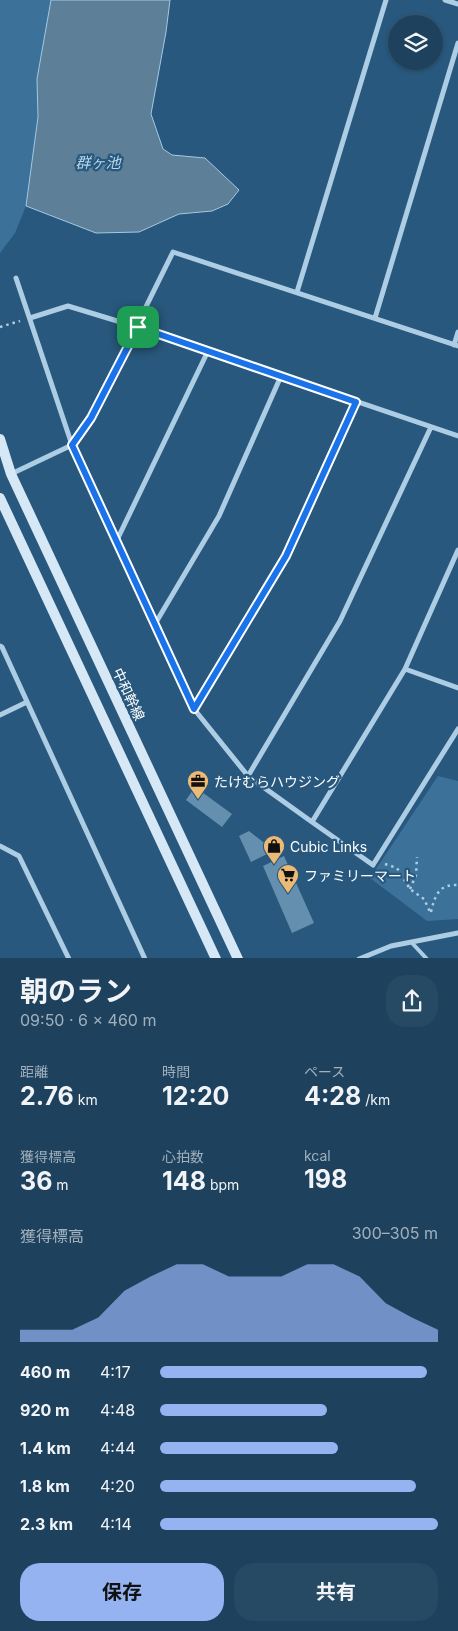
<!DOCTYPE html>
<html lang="ja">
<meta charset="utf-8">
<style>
:root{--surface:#1e425e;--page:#264964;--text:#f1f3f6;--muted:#a1b0bc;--line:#3c5b73;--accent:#95b2f1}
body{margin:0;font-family:Inter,"Noto Sans JP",sans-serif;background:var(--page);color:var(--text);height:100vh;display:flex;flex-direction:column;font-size:19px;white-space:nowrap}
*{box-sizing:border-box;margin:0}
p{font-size:16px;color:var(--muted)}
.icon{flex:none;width:28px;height:28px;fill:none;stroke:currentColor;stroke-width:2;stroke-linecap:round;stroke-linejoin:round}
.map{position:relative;height:958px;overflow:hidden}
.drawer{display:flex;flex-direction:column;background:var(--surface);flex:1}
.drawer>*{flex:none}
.tools{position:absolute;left:388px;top:15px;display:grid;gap:10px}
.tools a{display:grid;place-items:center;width:55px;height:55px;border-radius:50%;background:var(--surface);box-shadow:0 1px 4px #0004,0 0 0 1px var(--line);font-size:25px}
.pin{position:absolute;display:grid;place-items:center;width:42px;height:42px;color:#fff;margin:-21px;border-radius:10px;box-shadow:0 2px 8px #0006}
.round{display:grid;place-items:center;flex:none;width:52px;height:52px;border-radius:20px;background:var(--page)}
.overview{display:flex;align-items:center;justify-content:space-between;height:85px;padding:0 20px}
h1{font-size:28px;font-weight:700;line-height:38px}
.metrics{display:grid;grid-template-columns:repeat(3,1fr);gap:8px;height:85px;padding:5px 20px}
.metrics div{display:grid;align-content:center}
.metrics b{font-size:25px;font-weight:700}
.metrics small{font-size:14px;font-weight:400}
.metrics p{font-size:14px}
.chart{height:140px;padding:10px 20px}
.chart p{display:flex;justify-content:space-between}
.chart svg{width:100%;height:90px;margin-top:5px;fill:var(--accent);opacity:.7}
.action{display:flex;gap:10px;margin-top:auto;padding:10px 20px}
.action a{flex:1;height:58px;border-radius:20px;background:var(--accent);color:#111;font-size:20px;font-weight:700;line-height:58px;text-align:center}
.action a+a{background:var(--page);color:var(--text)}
ul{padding:0 20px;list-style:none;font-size:16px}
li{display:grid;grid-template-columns:80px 60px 1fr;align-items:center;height:38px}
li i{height:12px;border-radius:6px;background:var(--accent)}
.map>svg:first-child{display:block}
.green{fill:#3c729a}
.water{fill:#5d7f98;stroke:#a2cae5}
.building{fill:#648faf}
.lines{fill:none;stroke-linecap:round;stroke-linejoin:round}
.path{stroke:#adcde4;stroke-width:2.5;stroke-dasharray:2.5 4;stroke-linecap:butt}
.lane{stroke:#adcde4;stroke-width:4}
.street{stroke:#adcde4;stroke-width:5}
.secondary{stroke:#d6e7f5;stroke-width:10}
.route-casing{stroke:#fff;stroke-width:10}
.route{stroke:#1a73e8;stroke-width:6}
.labels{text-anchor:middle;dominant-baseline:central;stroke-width:4.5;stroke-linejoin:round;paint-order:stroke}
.street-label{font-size:14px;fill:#fff;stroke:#28587d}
.poi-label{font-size:14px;fill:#fff;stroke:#28587d;text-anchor:start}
.water-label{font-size:15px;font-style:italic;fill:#b9d7ec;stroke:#28587d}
</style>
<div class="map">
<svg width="458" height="959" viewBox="0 0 458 959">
<rect width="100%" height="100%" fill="#28587d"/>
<!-- green -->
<path class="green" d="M 0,0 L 51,0 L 37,79 L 38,117 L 26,206 L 15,233 L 0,253 Z
M 438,776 L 458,781 L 458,919 L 427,921 L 370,878 Z"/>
<!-- water -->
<path class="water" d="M 51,0 L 170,0 L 166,32 L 151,114 L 163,149 L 172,155 L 205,158 L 239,190 L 228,204 L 212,211 L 179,214 L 139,232 L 96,233 L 26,206 L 38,117 L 37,79 Z"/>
<!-- building -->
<path class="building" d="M 195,787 L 232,814 L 222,827 L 186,800 Z
M 249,831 L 267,845 L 271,852 L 251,862 L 239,836 Z
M 284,856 L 314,923 L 292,933 L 263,866 Z"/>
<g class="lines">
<!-- path -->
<path class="path" d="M 0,327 L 20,321
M 385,864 L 397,868 L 410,889 L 424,899 L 431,914
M 410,889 L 416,875 L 417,857
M 431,912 C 435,895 439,884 458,885"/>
<!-- lane -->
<path class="lane" d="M 412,943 L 427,959"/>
<!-- street -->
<path class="street" d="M 445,0 L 458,4
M 16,278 L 72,445 L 117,540
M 297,292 L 386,0
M 30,318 L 68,306 L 137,327 L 458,436
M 375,318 L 458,43
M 454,345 L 458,332
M 208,351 L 117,540 L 155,624 L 219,516 L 281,376
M 11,474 L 72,445 L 91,418 L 173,252 L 458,346
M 155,624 L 194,709 L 286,556 L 356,402
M 0,646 L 2,647 L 145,959
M 405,669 L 458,688
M 194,709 L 248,776 L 340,621 L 431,427
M 0,715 L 27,702
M 248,776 L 312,822 L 405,669 L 458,550
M 312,822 L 373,865 L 458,729
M 0,846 L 19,856 L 69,959
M 359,959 L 391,946 L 458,933"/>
<!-- secondary -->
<path class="secondary" d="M 0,439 L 11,474 L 238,959
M 0,498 L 216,959"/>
</g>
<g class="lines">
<!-- route casing -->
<g class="route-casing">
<path id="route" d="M 138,327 L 356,402 L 286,556 L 194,709 L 72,445 L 91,418 Z"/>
</g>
<!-- route -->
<use href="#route" class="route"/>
</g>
<!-- icons -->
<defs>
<g id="office-pin" transform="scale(1.125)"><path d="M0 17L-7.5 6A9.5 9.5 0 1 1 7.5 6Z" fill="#ecba74" stroke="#28587d"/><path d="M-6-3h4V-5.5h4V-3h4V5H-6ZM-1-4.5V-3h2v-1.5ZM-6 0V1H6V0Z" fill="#111"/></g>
<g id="shop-pin" transform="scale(1.125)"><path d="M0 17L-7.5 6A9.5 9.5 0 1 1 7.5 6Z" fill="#ecba74" stroke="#28587d"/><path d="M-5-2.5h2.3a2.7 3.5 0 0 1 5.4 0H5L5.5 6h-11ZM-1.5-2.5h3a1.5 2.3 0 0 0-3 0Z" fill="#111"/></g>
<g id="supermarket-pin" transform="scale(1.125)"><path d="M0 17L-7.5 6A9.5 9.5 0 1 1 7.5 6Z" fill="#ecba74" stroke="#28587d"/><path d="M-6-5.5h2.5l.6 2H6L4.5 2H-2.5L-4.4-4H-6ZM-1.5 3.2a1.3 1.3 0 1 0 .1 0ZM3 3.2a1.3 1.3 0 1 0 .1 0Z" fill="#111"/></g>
</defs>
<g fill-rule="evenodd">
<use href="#office-pin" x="198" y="781"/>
<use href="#shop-pin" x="274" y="846"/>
<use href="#supermarket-pin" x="288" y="875"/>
</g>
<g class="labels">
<!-- street labels -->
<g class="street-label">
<text transform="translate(129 694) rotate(65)">中和幹線</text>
</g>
<!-- poi labels -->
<g class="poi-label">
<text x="214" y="781">たけむらハウジング</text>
<text x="290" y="846">Cubic Links</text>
<text x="304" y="875">ファミリーマート</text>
</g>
<!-- water labels -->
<g class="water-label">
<text x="98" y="162">群ヶ池</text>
</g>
</g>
</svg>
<div class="tools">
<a><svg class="icon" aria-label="layers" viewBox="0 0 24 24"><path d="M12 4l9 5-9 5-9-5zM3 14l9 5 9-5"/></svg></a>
</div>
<div class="pin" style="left:138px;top:327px;background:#1e9e55"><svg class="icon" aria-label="arrive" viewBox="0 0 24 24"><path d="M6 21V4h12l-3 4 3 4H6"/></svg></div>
</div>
<section class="drawer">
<div class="overview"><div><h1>朝のラン</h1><p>09:50 · 6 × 460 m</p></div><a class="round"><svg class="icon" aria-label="share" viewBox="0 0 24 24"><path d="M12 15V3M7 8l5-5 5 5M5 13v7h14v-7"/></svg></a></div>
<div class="metrics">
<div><p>距離</p><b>2.76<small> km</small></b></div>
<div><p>時間</p><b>12:20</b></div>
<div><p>ペース</p><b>4:28<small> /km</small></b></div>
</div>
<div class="metrics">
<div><p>獲得標高</p><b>36<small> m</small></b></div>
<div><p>心拍数</p><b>148<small> bpm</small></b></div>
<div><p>kcal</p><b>198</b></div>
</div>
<div class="chart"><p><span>獲得標高</span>300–305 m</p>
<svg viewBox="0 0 160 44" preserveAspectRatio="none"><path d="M0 44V38L10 38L20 38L30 32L40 19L50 12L60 6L70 6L80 12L90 12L100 12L110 6L120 6L130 12L140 25L150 32L160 38V44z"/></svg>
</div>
<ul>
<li><b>460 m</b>4:17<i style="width:96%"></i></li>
<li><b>920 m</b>4:48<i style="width:60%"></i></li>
<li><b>1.4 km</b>4:44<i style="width:64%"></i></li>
<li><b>1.8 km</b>4:20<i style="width:92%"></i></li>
<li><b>2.3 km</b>4:14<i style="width:100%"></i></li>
</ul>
<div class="action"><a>保存</a><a>共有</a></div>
</section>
